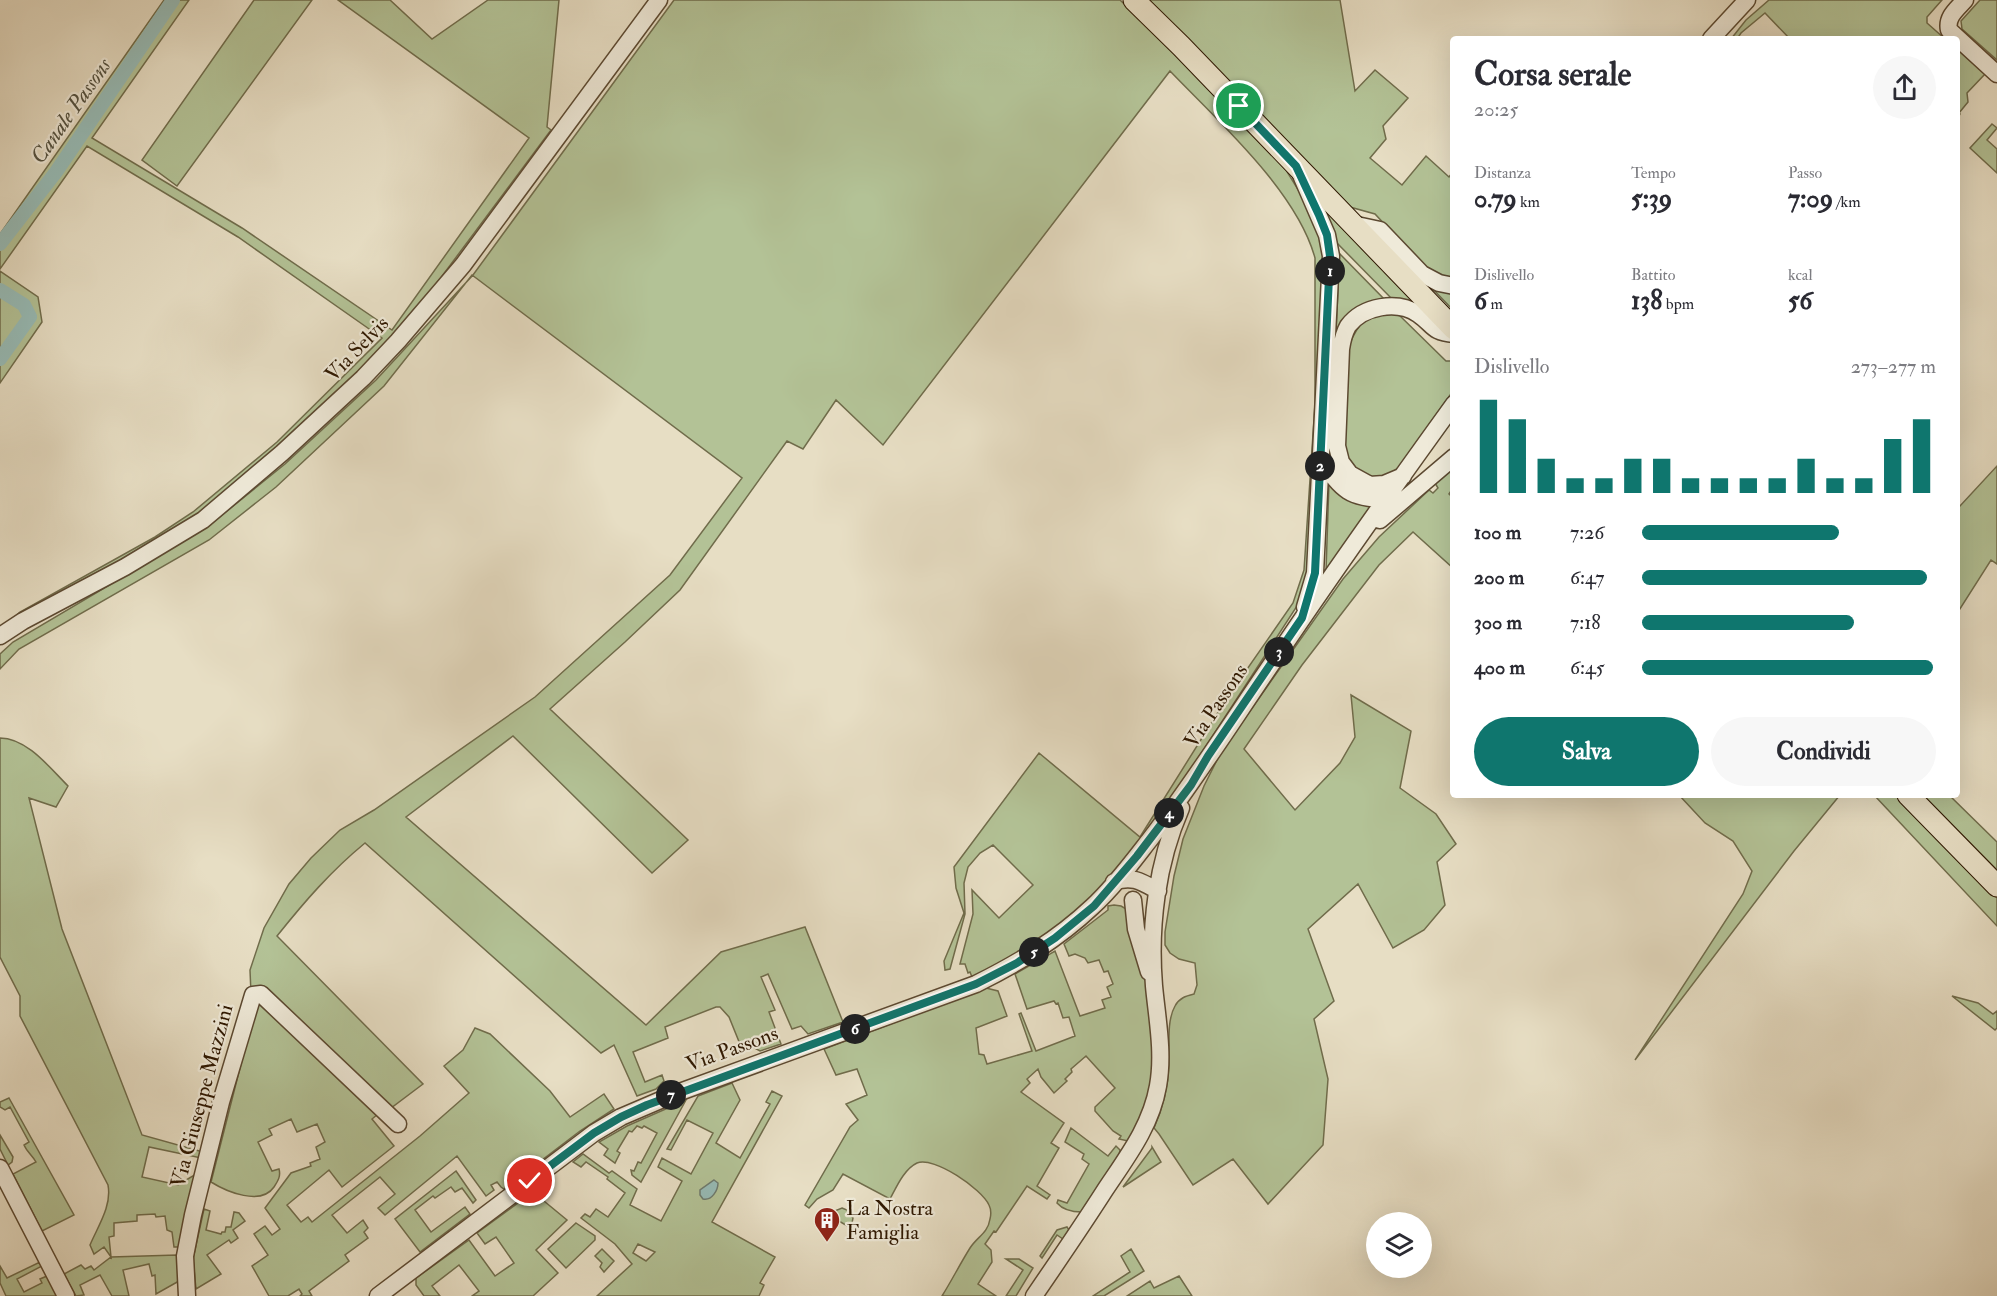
<!DOCTYPE html>
<html lang="it">
<meta charset="utf-8">
<style>
:root{--surface:#fff;--page:#f7f7f7;--text:#2b2b33;--muted:#7c7c81;--accent:#0f766e}
body{margin:0;font-family:"IM FELL Double Pica",serif;background:var(--page);color:var(--text);height:100vh;display:flex;flex-direction:column;font-size:22px;white-space:nowrap}
*{box-sizing:border-box;margin:0}
p{font-size:20px;color:var(--muted)}
.icon{flex:none;width:33px;height:33px;fill:none;stroke:currentColor;stroke-width:2;stroke-linecap:round;stroke-linejoin:round}
.map{position:relative;flex:1;overflow:hidden}
.panel{position:absolute;left:1450px;top:36px;width:510px;height:762px;display:flex;flex-direction:column;background:var(--surface);border-radius:6px;box-shadow:0 6px 24px #0002}
.panel>*{flex:none}
.controls{position:absolute;left:1366px;top:1212px;display:grid;gap:12px}
.controls a{display:grid;place-items:center;width:66px;height:66px;border-radius:50%;background:var(--surface);box-shadow:0 6px 24px #0002;font-size:30px}
.pin{position:absolute;display:grid;place-items:center;width:51px;height:51px;color:#fff;margin:-26px;border:3px solid #fff;border-radius:50%;box-shadow:0 2px 6px #0007}
.km{position:absolute;width:30px;height:30px;margin:-15px;border-radius:50%;background:#222;color:#fff;font-size:16px;line-height:30px;text-align:center}
.round{display:grid;place-items:center;flex:none;width:63px;height:63px;border-radius:32px;background:var(--page)}
.headline{display:flex;align-items:center;justify-content:space-between;height:102px;padding:0 24px}
h1{font-size:33px;font-weight:700;line-height:45px}
.metrics{display:grid;grid-template-columns:repeat(3,1fr);gap:9px;height:102px;padding:6px 24px}
.metrics div{display:grid;align-content:center}
.metrics b{font-size:26px;font-weight:700}
.metrics small{font-size:16px;font-weight:400}
.metrics p{font-size:16px}
.chart{height:168px;padding:12px 24px}
.chart p{display:flex;justify-content:space-between}
.chart svg{width:100%;height:108px;margin-top:6px;stroke:var(--accent);stroke-width:6}
.cta{display:flex;gap:12px;margin-top:auto;padding:12px 24px}
.cta a{flex:1;height:69px;border-radius:36px;background:var(--accent);color:#fff;font-size:24px;font-weight:700;line-height:69px;text-align:center}
.cta a+a{background:var(--page);color:var(--text)}
ul{padding:0 24px;list-style:none;font-size:20px}
li{display:grid;grid-template-columns:96px 72px 1fr;align-items:center;height:45px}
li i{height:15px;border-radius:8px;background:var(--accent)}
.map>svg:first-child{display:block}
.green{fill:#b3c296;stroke:#706c4b;stroke-width:1.5;fill-rule:evenodd}
.water{fill:#97bcb7;stroke:#6d7a6e;stroke-width:1.5}
.lines{fill:none;stroke-linecap:round;stroke-linejoin:round}
.canal{stroke:#97bcb7;stroke-width:14}
.minor-casing{stroke:#5c4931;stroke-width:19}
.major-casing{stroke:#2e1700;stroke-width:23}
.minor{stroke:#efead9;stroke-width:16}
.major{stroke:#e7dec4;stroke-width:21}
.route-casing{stroke:#fff;stroke-width:12}
.route{stroke:#0f766e;stroke-width:8}
.labels{text-anchor:middle;dominant-baseline:central;stroke-width:4.5;stroke-linejoin:round;paint-order:stroke}
.street-label{font-size:21px;fill:#2e1700;stroke:#efead9}
.poi-label{font-size:21px;fill:#2e1700;stroke:#efead9;text-anchor:start}
.water-label{font-size:22px;font-style:italic;fill:#535140;stroke:#efead9}
</style>
<div class="map">
<svg width="1997" height="1296" viewBox="0 0 1997 1296">
<rect width="100%" height="100%" fill="#e7dec4"/>
<filter id="stains"><feTurbulence type="fractalNoise" baseFrequency=".00333" numOctaves="4"/><feColorMatrix values="0 0 0 0 .2 0 0 0 0 .09 0 0 0 0 .02 0 0 0 .5 -.17"/></filter>
<radialGradient id="worn" r=".72"><stop offset=".6" stop-color="#630" stop-opacity="0"/><stop offset="1" stop-color="#630" stop-opacity=".3"/></radialGradient>
<!-- green -->
<path class="green" d="M 164,0 L 189,0 L 92,138 L 242,228 L 392,330 L 529,138 L 338,0 L 390,0 L 432,39 L 488,0 L 559,0 L 547,127 L 551,130 L 419,307 L 395,333 L 318,413 L 193,520 L 0,630 L 20,612 L 155,537 L 193,512 L 277,442 L 382,338 L 238,237 L 87,146 L 0,269 L 0,234 Z
M 254,0 L 312,0 L 177,186 L 142,160 Z
M 674,0 L 1120,0 L 1172,50 L 1286,170 L 1312,212 L 1325,256 L 1310,572 L 1299,603 L 1156,823 L 1117,873 L 1070,918 L 1003,963 L 972,977 L 970,972 L 968,973 L 965,964 L 960,964 L 973,914 L 972,890 L 999,918 L 1033,885 L 993,845 L 980,853 L 968,867 L 964,883 L 965,914 L 950,969 L 945,970 L 944,961 L 964,913 L 956,888 L 954,867 L 1039,753 L 1140,837 L 1227,698 L 1293,603 L 1304,570 L 1315,404 L 1315,258 C 1297,191 1217,120 1170,71 L 883,445 L 836,400 L 803,449 L 787,441 L 680,590 L 625,642 L 550,709 L 688,840 L 652,873 L 513,736 L 406,817 L 646,1025 L 721,952 L 805,927 L 843,1022 L 808,1034 L 801,1026 L 792,1029 L 768,974 L 761,977 L 775,1010 L 769,1012 L 781,1044 L 760,1051 L 751,1046 L 742,1049 L 729,1017 L 720,1007 L 716,1007 L 665,1027 L 668,1038 L 633,1052 L 645,1082 L 662,1075 L 664,1081 L 656,1089 L 637,1096 L 614,1045 L 601,1053 L 365,843 C 331,871 305,901 277,936 L 423,1084 L 391,1108 L 251,994 L 250,970 L 264,928 L 289,884 L 311,858 L 340,830 L 374,810 L 535,697 L 670,575 L 742,478 L 472,275 L 384,386 L 276,487 L 209,540 L 19,649 L 0,669 L 0,654 L 13,642 L 206,528 L 285,464 L 376,380 L 473,275 Z
M 1145,0 L 1340,0 L 1355,91 L 1375,70 L 1408,98 L 1383,126 L 1386,139 L 1370,158 L 1402,185 L 1426,156 L 1449,177 L 1453,172 L 1453,278 L 1434,273 L 1414,256 L 1375,214 L 1350,207 Z
M 1769,0 L 1942,0 L 1927,17 L 1927,23 L 1945,39 L 1790,39 L 1765,13 L 1741,33 L 1737,39 L 1731,39 L 1746,20 Z
M 1980,0 L 1997,0 L 1997,60 L 1962,29 L 1961,21 Z
M 1958,50 L 1985,74 L 1967,93 L 1968,102 L 1959,113 L 1960,114 L 1958,118 Z
M 1992,124 L 1997,128 L 1987,140 L 1997,149 L 1997,173 L 1970,148 Z
M 1326,209 L 1417,305 L 1400,299 L 1393,300 L 1337,243 L 1326,214 Z
M 1338,252 L 1385,300 L 1339,334 L 1336,332 L 1339,268 Z
M 0,271 L 38,297 L 42,322 L 0,383 Z
M 1429,285 L 1453,291 L 1453,310 Z
M 1396,312 L 1446,361 L 1453,361 L 1453,391 L 1399,467 C 1375,489 1349,473 1343,444 L 1349,346 C 1359,318 1369,316 1396,312 Z
M 1453,464 L 1453,488 L 1449,494 L 1453,498 L 1453,568 L 1413,532 L 1379,565 L 1302,665 L 1244,749 L 1295,810 L 1340,763 L 1355,737 L 1351,695 L 1411,731 L 1400,788 L 1436,814 L 1456,844 L 1437,862 L 1445,905 L 1424,930 L 1393,948 L 1358,884 L 1308,929 L 1334,1001 L 1314,1019 L 1328,1079 L 1323,1145 L 1268,1204 L 1233,1159 L 1193,1185 L 1159,1134 L 1154,1128 C 1163,1108 1168,1087 1169,1065 C 1170,1047 1166,1022 1175,1006 C 1179,998 1186,996 1194,994 L 1197,985 L 1195,963 L 1179,959 L 1170,953 L 1165,945 L 1165,932 L 1174,876 L 1183,839 L 1204,786 L 1221,752 L 1343,579 L 1379,537 L 1429,490 L 1433,493 L 1438,488 L 1435,483 Z
M 1997,466 L 1997,564 L 1991,560 L 1958,612 L 1958,504 L 1960,506 Z
M 1329,482 L 1373,505 L 1326,571 Z
M 0,738 C 27,738 50,768 68,786 L 56,807 L 29,798 L 62,929 L 142,1135 L 203,1152 L 201,1158 L 149,1147 L 142,1177 L 178,1185 L 196,1174 L 179,1247 L 174,1247 L 172,1232 L 167,1230 L 165,1216 L 156,1217 L 155,1214 L 137,1215 L 137,1221 L 114,1223 L 114,1236 L 109,1237 L 111,1257 L 104,1247 L 94,1254 L 90,1245 C 98,1226 112,1206 108,1185 L 20,1016 L 20,996 L 0,957 Z
M 1679,795 L 1840,795 L 1794,851 L 1635,1060 L 1743,894 L 1752,871 L 1733,841 L 1705,823 Z
M 1874,795 L 1897,795 L 1997,898 L 1997,926 Z
M 1923,795 L 1949,795 L 1997,842 L 1997,870 Z
M 1114,905 L 1121,906 L 1128,910 L 1136,958 L 1146,982 L 1155,1056 L 1148,1103 L 1128,1141 L 1119,1139 L 1121,1136 L 1113,1131 L 1095,1111 L 1095,1107 L 1115,1088 L 1086,1056 L 1071,1069 L 1072,1072 L 1065,1079 L 1067,1081 L 1054,1093 L 1041,1077 L 1038,1069 L 1027,1079 L 1030,1083 L 1021,1092 L 1064,1123 L 1051,1143 L 1059,1148 L 1037,1186 L 1050,1195 L 1047,1199 L 1027,1186 L 996,1232 L 994,1231 L 985,1244 L 991,1250 L 992,1262 L 978,1284 L 996,1296 L 942,1296 C 952,1280 960,1264 970,1248 C 977,1237 988,1233 990,1219 C 991,1215 991,1209 989,1205 C 982,1189 934,1156 917,1163 C 904,1169 896,1188 890,1199 L 843,1174 L 833,1190 L 817,1199 L 809,1208 L 805,1205 L 850,1127 L 858,1120 L 846,1104 L 867,1095 L 857,1069 L 836,1075 L 824,1049 L 986,988 L 998,991 L 1007,1016 L 976,1028 L 979,1054 L 984,1055 L 987,1064 L 1032,1051 L 1019,1014 L 1021,1013 L 1036,1051 L 1075,1036 L 1069,1017 L 1063,1018 L 1058,1003 L 1056,1004 L 1054,1001 L 1027,1009 L 1015,974 L 1055,951 L 1080,1016 L 1105,1008 L 1102,1000 L 1111,997 L 1107,987 L 1113,984 L 1108,971 L 1104,972 L 1099,960 L 1088,963 L 1085,958 L 1075,954 L 1069,956 L 1064,944 L 1108,910 L 1108,906 Z
M 1952,996 L 1978,1003 L 1993,1014 L 1997,1011 L 1997,1028 L 1995,1030 Z
M 257,1001 L 378,1114 L 372,1119 L 394,1146 L 342,1187 L 329,1170 L 287,1205 L 301,1222 L 308,1217 L 312,1222 L 420,1136 L 469,1093 L 444,1066 L 463,1050 L 475,1028 L 490,1034 L 550,1091 L 570,1117 L 604,1094 L 614,1109 L 580,1131 L 504,1189 L 501,1187 L 497,1182 L 491,1185 L 494,1190 L 486,1196 L 457,1156 L 385,1215 L 378,1208 L 395,1194 L 380,1177 L 332,1215 L 347,1233 L 363,1220 L 368,1228 L 364,1232 L 368,1238 L 345,1255 L 349,1261 L 309,1291 L 312,1296 L 300,1296 L 302,1294 L 299,1289 L 288,1296 L 269,1296 L 252,1266 L 268,1255 L 254,1234 L 265,1226 L 272,1235 L 280,1229 L 265,1208 L 291,1173 L 311,1166 L 310,1163 L 320,1159 L 316,1147 L 325,1142 L 317,1124 L 297,1132 L 291,1119 L 269,1129 L 272,1135 L 258,1142 L 272,1171 L 279,1169 C 281,1176 278,1181 274,1187 C 261,1206 227,1192 211,1182 Z
M 732,1083 L 740,1100 L 716,1143 L 740,1158 L 770,1104 L 766,1102 L 772,1091 L 782,1096 L 712,1222 L 775,1257 L 760,1283 L 764,1285 L 759,1296 L 597,1296 L 632,1264 L 615,1244 L 581,1218 L 585,1214 L 590,1217 L 596,1209 L 608,1217 L 625,1193 L 607,1179 L 608,1177 L 586,1162 L 581,1167 L 573,1162 L 583,1154 L 609,1173 L 612,1171 L 637,1189 L 630,1205 L 661,1221 L 682,1181 L 658,1167 L 662,1158 L 691,1174 L 713,1133 L 687,1120 L 671,1150 L 667,1149 L 698,1096 ZM 638,1244 L 655,1252 L 646,1261 L 633,1253 Z
M 9,1098 L 74,1215 L 42,1231 L 13,1174 L 36,1162 C 32,1155 27,1152 24,1145 L 29,1142 L 10,1107 L 5,1110 L 0,1107 L 0,1102 Z
M 686,1100 L 641,1182 L 632,1175 L 631,1170 L 634,1171 L 638,1162 L 641,1163 L 657,1133 L 644,1126 L 642,1128 L 637,1126 L 632,1132 L 629,1131 L 617,1151 L 620,1153 L 615,1163 L 604,1155 L 608,1149 L 599,1142 L 627,1126 Z
M 1071,1128 L 1108,1156 L 1116,1146 L 1120,1150 L 1119,1156 L 1082,1212 C 1073,1212 1063,1210 1057,1203 L 1058,1200 L 1067,1203 L 1089,1164 L 1082,1159 L 1084,1154 L 1065,1142 Z
M 0,1135 L 13,1157 L 12,1162 L 8,1165 L 0,1149 Z
M 1152,1147 L 1161,1162 L 1123,1187 L 1152,1148 Z
M 456,1171 L 476,1200 L 473,1203 L 462,1188 L 455,1192 L 451,1187 L 435,1198 L 433,1196 L 415,1210 L 431,1232 L 465,1207 L 470,1214 L 420,1252 L 395,1219 Z
M 533,1192 L 567,1220 L 536,1250 L 558,1273 L 533,1296 L 472,1296 L 479,1291 L 459,1265 L 432,1286 L 440,1296 L 424,1296 L 416,1285 L 416,1278 L 469,1240 L 495,1276 L 514,1263 L 496,1237 L 485,1244 L 477,1233 Z
M 842,1208 L 847,1210 L 853,1218 L 851,1228 L 830,1216 L 832,1212 Z
M 204,1209 L 210,1211 L 206,1230 L 221,1234 L 222,1232 L 225,1232 L 226,1227 L 231,1227 L 234,1212 L 239,1213 L 245,1221 L 233,1230 L 238,1238 L 231,1243 L 229,1240 L 207,1255 L 221,1274 L 196,1289 L 193,1259 Z
M 576,1223 L 595,1236 L 595,1240 L 566,1268 L 548,1249 Z
M 1067,1227 L 1069,1230 L 1063,1239 L 1057,1235 L 1042,1258 L 1040,1256 L 1057,1230 Z
M 602,1249 L 614,1261 L 604,1272 L 600,1267 L 602,1263 L 595,1256 Z
M 1131,1249 L 1144,1271 L 1104,1296 L 1093,1296 L 1130,1272 L 1121,1256 Z
M 177,1255 L 179,1281 L 156,1294 L 155,1275 L 152,1276 L 149,1264 L 123,1270 L 129,1296 L 112,1296 L 100,1275 L 80,1285 L 84,1295 L 76,1296 L 64,1274 L 81,1265 L 85,1269 L 91,1266 L 94,1270 L 111,1257 Z
M 1006,1259 L 1019,1259 L 1033,1268 L 1016,1296 L 1006,1296 L 1023,1270 Z
M 40,1262 L 42,1266 L 17,1279 L 24,1292 L 42,1283 L 40,1279 L 47,1276 L 57,1296 L 6,1296 L 0,1283 L 0,1266 L 7,1278 Z
M 1179,1276 L 1192,1296 L 1127,1296 L 1150,1281 L 1154,1288 Z"/>
<!-- water -->
<path class="water" d="M 714,1180 L 718,1183 C 718,1190 712,1201 703,1199 L 700,1195 L 700,1190 Z"/>
<g class="lines">
<!-- canal -->
<path class="canal" d="M 0,244 L 56,172 L 173,0
M 0,290 L 24,305 L 30,317 L 0,359"/>
<!-- minor casing -->
<g class="minor-casing">
<path id="minor" d="M 1965,0 C 1957,9 1946,17 1949,30 L 1997,74
M 1711,39 L 1747,0
M 1301,175 L 1327,235 L 1331,256 L 1315,573 L 1305,607
M 1352,224 L 1380,230 L 1422,274 L 1439,283 L 1454,286
M 1321,460 C 1342,490 1349,499 1388,499
M 1403,476 L 1384,484 L 1370,485 L 1350,474 L 1341,462 L 1337,446 L 1341,349 C 1342,342 1344,333 1348,326 C 1363,306 1397,300 1418,314 C 1434,325 1431,332 1454,334
M 1380,520 L 1454,457
M 0,636 L 23,621 L 125,567 L 203,520 L 282,453 L 363,378 L 398,341 L 463,265 L 659,0
M 1114,882 C 1132,875 1142,882 1158,891
M 1133,900 L 1136,929 L 1149,972
M 0,1168 L 66,1296
M 187,1296 L 185,1256 L 193,1215 L 221,1102 L 253,995 L 261,994 L 398,1124
M 378,1296 L 594,1133 L 621,1117 L 677,1093 L 976,984 C 1018,963 1057,940 1092,907 C 1114,887 1133,861 1151,838 C 1196,779 1235,717 1277,656 C 1334,571 1394,487 1454,404
M 1034,1296 C 1058,1261 1082,1226 1105,1190 C 1127,1157 1151,1126 1158,1086 C 1164,1053 1157,1018 1154,986 C 1149,926 1157,863 1181,808"/>
</g>
<!-- major casing -->
<g class="major-casing">
<path id="major" d="M 1134,0 L 1181,46 L 1454,329
M 1908,795 L 1997,886"/>
</g>
<!-- minor -->
<use href="#minor" class="minor"/>
<!-- major -->
<use href="#major" class="major"/>
</g>
<g class="lines">
<!-- route casing -->
<g class="route-casing">
<path id="route" d="M 530,1181 L 594,1133 L 621,1117 L 647,1105 L 976,984 L 1017,963 L 1055,938 L 1094,906 L 1137,856 L 1191,785 L 1208,756 L 1302,618 L 1315,573 L 1330,256 L 1327,235 L 1319,215 L 1296,166 L 1239,106"/>
</g>
<!-- route -->
<use href="#route" class="route"/>
</g>
<!-- icons -->
<defs>
<g id="building-pin" transform="scale(1.35)"><path d="M0 17L-7.5 6A9.5 9.5 0 1 1 7.5 6Z" fill="#8f2418" stroke="#efead9"/><path d="M-4-6H4V6H1V3H-1V6H-4ZM-2.5-4.3h1.7v1.8h-1.7ZM.8-4.3h1.7v1.8H.8ZM-2.5-1h1.7V.8h-1.7ZM.8-1h1.7V.8H.8Z" fill="#fff"/></g>
</defs>
<g fill-rule="evenodd">
<use href="#building-pin" x="827" y="1220"/>
</g>
<g class="labels">
<!-- street labels -->
<g class="street-label">
<text transform="translate(357 349) rotate(-46)">Via Selvis</text>
<text transform="translate(1216 706) rotate(-56)">Via Passons</text>
<text transform="translate(732 1049) rotate(-20)">Via Passons</text>
<text transform="translate(202 1096) rotate(-75)">Via Giuseppe Mazzini</text>
</g>
<!-- poi labels -->
<g class="poi-label">
<text x="846" y="1208">La Nostra<tspan x="846" dy="24">Famiglia</tspan></text>
</g>
<!-- water labels -->
<g class="water-label">
<text transform="translate(71 111) rotate(-55)">Canale Passons</text>
</g>
</g>
<rect width="100%" height="100%" filter="url(#stains)"/>
<rect width="100%" height="100%" fill="url(#worn)"/>
</svg>
<div class="controls">
<a><svg class="icon" aria-label="layers" viewBox="0 0 24 24"><path d="M12 4l9 5-9 5-9-5zM3 14l9 5 9-5"/></svg></a>
</div>
<div class="pin" style="left:1239px;top:106px;background:#1e9e55"><svg class="icon" aria-label="arrive" viewBox="0 0 24 24"><path d="M6 21V4h12l-3 4 3 4H6"/></svg></div>
<div class="pin" style="left:530px;top:1181px;background:#d93025"><svg class="icon" aria-label="check" viewBox="0 0 24 24"><path d="M5 12l5 5 9-10"/></svg></div>
<b class="km" style="left:1330px;top:271px">1</b>
<b class="km" style="left:1320px;top:466px">2</b>
<b class="km" style="left:1279px;top:652px">3</b>
<b class="km" style="left:1169px;top:813px">4</b>
<b class="km" style="left:1034px;top:952px">5</b>
<b class="km" style="left:855px;top:1029px">6</b>
<b class="km" style="left:671px;top:1095px">7</b>
<section class="panel">
<div class="headline"><div><h1>Corsa serale</h1><p>20:25</p></div><a class="round"><svg class="icon" aria-label="share" viewBox="0 0 24 24"><path d="M12 15V3M7 8l5-5 5 5M5 13v7h14v-7"/></svg></a></div>
<div class="metrics">
<div><p>Distanza</p><b>0.79<small> km</small></b></div>
<div><p>Tempo</p><b>5:39</b></div>
<div><p>Passo</p><b>7:09<small> /km</small></b></div>
</div>
<div class="metrics">
<div><p>Dislivello</p><b>6<small> m</small></b></div>
<div><p>Battito</p><b>138<small> bpm</small></b></div>
<div><p>kcal</p><b>56</b></div>
</div>
<div class="chart"><p><span>Dislivello</span>273–277 m</p>
<svg viewBox="0 0 160 44" preserveAspectRatio="none"><path d="M5 44V6M15 44V14M25 44V30M35 44V38M45 44V38M55 44V30M65 44V30M75 44V38M85 44V38M95 44V38M105 44V38M115 44V30M125 44V38M135 44V38M145 44V22M155 44V14"/></svg>
</div>
<ul>
<li><b>100 m</b>7:26<i style="width:67%"></i></li>
<li><b>200 m</b>6:47<i style="width:97%"></i></li>
<li><b>300 m</b>7:18<i style="width:72%"></i></li>
<li><b>400 m</b>6:45<i style="width:99%"></i></li>
</ul>
<div class="cta"><a>Salva</a><a>Condividi</a></div>
</section>
</div>
